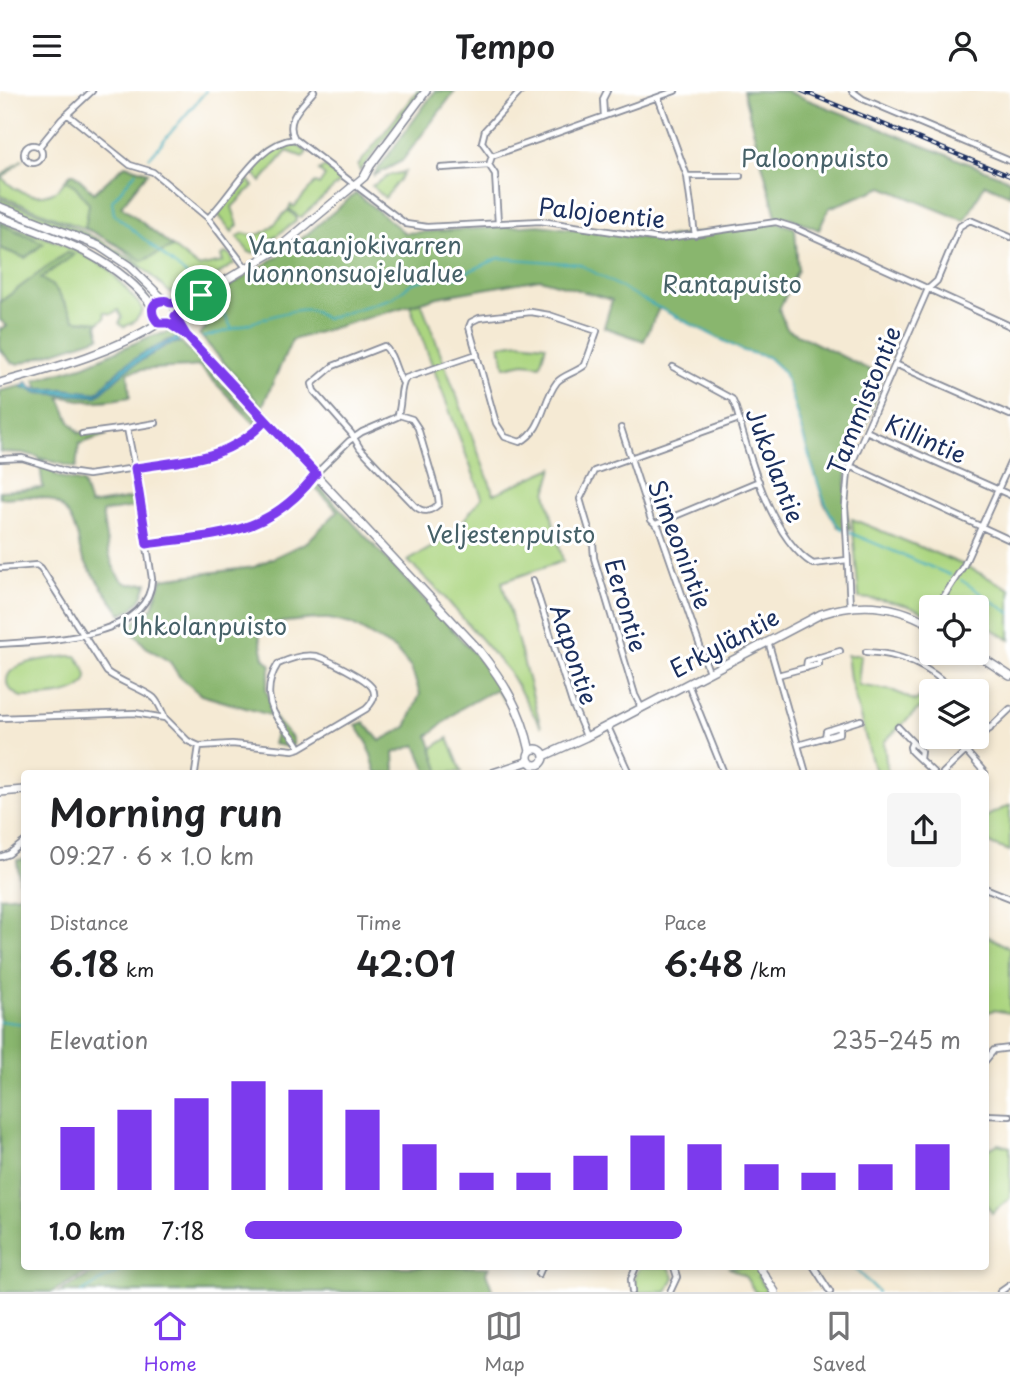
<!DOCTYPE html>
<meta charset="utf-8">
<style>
:root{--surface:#fff;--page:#f6f6f6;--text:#202124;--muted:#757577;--line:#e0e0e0;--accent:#7c3aed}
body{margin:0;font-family:"Playpen Sans",sans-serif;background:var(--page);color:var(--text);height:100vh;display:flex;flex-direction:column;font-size:26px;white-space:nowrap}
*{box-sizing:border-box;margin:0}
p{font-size:23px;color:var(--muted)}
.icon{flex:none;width:38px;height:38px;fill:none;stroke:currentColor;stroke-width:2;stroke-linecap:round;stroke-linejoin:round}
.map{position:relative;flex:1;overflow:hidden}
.sheet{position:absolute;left:21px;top:679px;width:968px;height:500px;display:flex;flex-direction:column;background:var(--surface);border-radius:7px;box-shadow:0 4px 10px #0003}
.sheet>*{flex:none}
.controls{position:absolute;left:919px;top:504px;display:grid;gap:14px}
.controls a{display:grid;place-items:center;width:70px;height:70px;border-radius:7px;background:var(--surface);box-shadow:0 4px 10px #0003;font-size:35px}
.pin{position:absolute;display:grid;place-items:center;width:60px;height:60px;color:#fff;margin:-30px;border:4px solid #fff;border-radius:50%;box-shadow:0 2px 7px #0007}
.round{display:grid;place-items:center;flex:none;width:74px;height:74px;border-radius:7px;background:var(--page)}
.head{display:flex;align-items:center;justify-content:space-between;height:119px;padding:0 28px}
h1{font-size:38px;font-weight:600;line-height:52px}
.stats{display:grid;grid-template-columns:repeat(3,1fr);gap:10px;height:119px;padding:7px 28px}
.stats div{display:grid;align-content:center}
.stats b{font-size:35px;font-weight:600}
.stats small{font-size:19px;font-weight:400}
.stats p{font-size:19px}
.chart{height:196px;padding:14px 28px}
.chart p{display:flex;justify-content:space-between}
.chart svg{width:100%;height:126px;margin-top:7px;stroke:var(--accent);stroke-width:6}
ul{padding:0 28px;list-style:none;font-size:23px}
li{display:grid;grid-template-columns:112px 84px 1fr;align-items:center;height:52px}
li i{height:18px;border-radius:9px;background:var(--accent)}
header{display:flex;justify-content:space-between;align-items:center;height:91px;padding:0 28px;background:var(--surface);font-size:32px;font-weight:600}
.dock{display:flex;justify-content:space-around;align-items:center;height:98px;border-top:2px solid var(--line);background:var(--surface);font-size:19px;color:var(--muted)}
.dock a{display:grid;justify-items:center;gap:4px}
.dock .current{color:var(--accent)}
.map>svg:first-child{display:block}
.green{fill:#acd580;stroke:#64826f;stroke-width:2}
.forest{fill:#89b66e;stroke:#527266;stroke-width:2}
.water{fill:#3eacbc;stroke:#2c6e8d;stroke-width:2}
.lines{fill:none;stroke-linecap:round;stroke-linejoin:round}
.stream{stroke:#3eacbc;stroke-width:2}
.street-casing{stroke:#888c99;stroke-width:8}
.secondary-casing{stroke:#888c99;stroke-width:10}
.street{stroke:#fff;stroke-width:4.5}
.secondary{stroke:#fff;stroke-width:7}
.rail-casing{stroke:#1b2f5e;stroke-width:4.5}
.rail{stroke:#fff;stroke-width:2;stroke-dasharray:5;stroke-linecap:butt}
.route-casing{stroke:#fff;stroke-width:14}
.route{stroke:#7c3aed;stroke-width:9}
.labels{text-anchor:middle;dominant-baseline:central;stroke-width:6;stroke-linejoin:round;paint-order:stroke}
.park-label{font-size:24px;fill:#466168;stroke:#fff}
.street-label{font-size:24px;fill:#1b2f5e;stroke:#fff}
</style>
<header><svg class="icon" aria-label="menu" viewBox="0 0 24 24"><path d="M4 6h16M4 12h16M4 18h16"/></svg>Tempo<svg class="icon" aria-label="person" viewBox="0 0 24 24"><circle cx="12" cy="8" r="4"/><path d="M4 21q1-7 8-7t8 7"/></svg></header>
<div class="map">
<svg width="1010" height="1201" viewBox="0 0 1010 1201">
<rect width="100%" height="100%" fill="#fff"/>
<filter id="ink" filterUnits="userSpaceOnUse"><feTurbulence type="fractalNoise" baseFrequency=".0143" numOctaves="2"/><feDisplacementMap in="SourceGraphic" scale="14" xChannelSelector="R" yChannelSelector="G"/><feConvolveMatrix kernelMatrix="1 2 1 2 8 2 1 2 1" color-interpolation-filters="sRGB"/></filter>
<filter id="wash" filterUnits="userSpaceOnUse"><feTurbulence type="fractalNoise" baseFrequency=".00686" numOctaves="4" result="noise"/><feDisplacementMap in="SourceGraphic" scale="28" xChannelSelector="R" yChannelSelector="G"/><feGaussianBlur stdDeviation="1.57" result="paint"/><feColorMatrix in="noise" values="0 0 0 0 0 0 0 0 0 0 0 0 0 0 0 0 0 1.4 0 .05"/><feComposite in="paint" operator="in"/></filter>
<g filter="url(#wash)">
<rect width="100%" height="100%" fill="#f5ead4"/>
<!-- green -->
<path class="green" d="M 417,0 L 422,0 L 360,80 L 358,75 Z
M 294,52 L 307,61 L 303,66 L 287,60 L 261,91 L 252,80 C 265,64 272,54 294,52 Z
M 23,68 L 2,87 C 16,101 36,110 55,100 C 61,97 66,88 71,83 L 74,83 L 94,102 L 125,74 L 148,81 L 121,115 L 198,176 L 223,171 L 221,165 L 225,162 L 231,164 L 234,173 C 219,182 186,207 169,201 L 120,156 L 98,143 L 0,105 L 0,86 Z
M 325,75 L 341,90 L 301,126 L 298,126 L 289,117 L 291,114 L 294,116 L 315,92 L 319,94 L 325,85 L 319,80 Z
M 405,81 L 385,107 L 372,95 L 390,84 Z
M 246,87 L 253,95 L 232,116 L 238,134 L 232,141 L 217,122 Z
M 0,108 C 53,128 98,141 143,179 L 131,174 L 93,149 L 0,113 Z
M 288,119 L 296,126 L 296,130 L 253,162 L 249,161 L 237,146 L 244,142 C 265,150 274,132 288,119 Z
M 0,130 L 65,154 L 108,177 L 140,214 L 143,220 L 134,231 L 124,236 L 119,232 L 122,227 L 118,219 L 111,223 L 104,221 L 105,227 L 99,231 L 75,229 L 55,197 L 40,187 L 68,161 L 0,211 L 0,157 L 25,167 L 44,152 L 0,133 Z
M 421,211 L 494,403 L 553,377 L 546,402 L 563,470 L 502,491 L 541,636 L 509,581 L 441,502 L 408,470 L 451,445 L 482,406 L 410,215 Z
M 519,251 L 546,254 L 540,274 L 524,272 L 505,276 L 500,254 Z
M 852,428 L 964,474 L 1010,498 L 1010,549 L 977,529 L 976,516 L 955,516 L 942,509 L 937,516 L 931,516 L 931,525 C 908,512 885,509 859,507 Z
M 847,564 L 861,564 L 858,594 L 894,600 L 915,610 L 938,591 L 941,596 L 937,600 L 931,600 L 931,606 L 884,651 L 887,679 L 891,682 L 878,682 L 873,674 L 850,588 Z
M 69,565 L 76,565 C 80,571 87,578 87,585 C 86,607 37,606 21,606 C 14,602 6,597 7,589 C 8,569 53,568 69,565 Z
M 448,647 L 462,681 L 440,682 L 431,658 Z
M 1010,714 L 1010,760 L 993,754 L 985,748 L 985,726 Z
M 985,844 L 1010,857 L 1010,922 L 993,919 L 985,923 Z
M 998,1053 L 1010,1056 L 1010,1107 L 992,1122 L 985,1111 L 985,1060 Z
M 640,1176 L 669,1176 L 674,1186 L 667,1201 L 635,1201 L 635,1185 Z
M 728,1176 L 757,1176 L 760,1185 L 758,1186 L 768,1201 L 755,1201 L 745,1185 Z"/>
<!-- forest -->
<path class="forest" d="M 435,0 L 455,0 L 402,70 L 373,85 Z
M 743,0 L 786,0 L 1010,89 L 1010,104 L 985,93 L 965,130 L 883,96 L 829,117 L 819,139 L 791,127 L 776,125 Z
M 125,74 L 148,81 L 121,115 L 173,156 L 142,170 L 130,161 L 85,137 L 89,113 L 75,95 L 65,89 L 71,83 L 74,83 L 94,102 Z
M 356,102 L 405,142 L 539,134 L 653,148 L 776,131 L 795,137 L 798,179 L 779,219 L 787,238 L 882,285 L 867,333 L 847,378 L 845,415 L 850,438 L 838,436 L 824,412 L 784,281 L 768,266 L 744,260 L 659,217 L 644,250 L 604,236 L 612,209 L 540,188 L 438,206 L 292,249 L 262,316 L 199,243 L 206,237 L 204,233 L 205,229 L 195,223 L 195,217 L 288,159 Z
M 0,133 L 44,152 L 25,167 L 0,157 Z
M 67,161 L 74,164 L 41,187 L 55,197 L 75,229 L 99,231 L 97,234 L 100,246 L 18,273 L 12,272 L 0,259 L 0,238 L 7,235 L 0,229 L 0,211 Z
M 175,240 L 180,245 L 167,250 L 118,280 L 97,302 L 39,298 L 35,289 L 85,274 L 151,245 Z
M 181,251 L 258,329 L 255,333 L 199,275 C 175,278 152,276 128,281 L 130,306 C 117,308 102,311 89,310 C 79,310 71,306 60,306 L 70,331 L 79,342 L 99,339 L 106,344 L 79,353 L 76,377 L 40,367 L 57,385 L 83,392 L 90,414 L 133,407 L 135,416 L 102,421 C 105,439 109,489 129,493 C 134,494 142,492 147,492 C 142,509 137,517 121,523 C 108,504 92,485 82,465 C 79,458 79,450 77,444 C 63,399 39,405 0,407 L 0,400 L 43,397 L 39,366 L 23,362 L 0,361 L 0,300 L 21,295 L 38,302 L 97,305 L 127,278 L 167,254 Z
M 317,393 L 474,562 L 507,607 L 504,610 L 496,598 L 460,618 L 428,645 L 440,682 L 428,682 L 416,654 L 394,662 L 395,682 L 376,682 L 368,653 L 356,634 L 364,631 L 380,650 L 406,636 L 420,603 L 411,577 L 396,559 L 351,533 L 329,528 L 315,528 L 257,534 L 264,567 L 271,574 L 266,598 L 271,613 L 269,615 L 274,626 L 293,648 L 293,654 L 289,656 L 273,653 L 278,636 L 270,624 L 201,604 L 179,585 L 170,571 L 146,556 L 128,536 L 152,517 L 162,488 L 254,476 L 307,451 L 338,420 L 314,396 Z
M 24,768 L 24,1176 L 97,1176 L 52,1201 L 0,1201 L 0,806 L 21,804 L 17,769 Z
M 104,1176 L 489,1176 L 486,1181 L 493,1201 L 59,1201 Z"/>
<!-- water -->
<path class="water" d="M 177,246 L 179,251 L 167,254 L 127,278 L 97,305 L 38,302 L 21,295 L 27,291 L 34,298 L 63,298 L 97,302 L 122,276 L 142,263 Z"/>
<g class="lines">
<!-- stream -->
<path class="stream" d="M 149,67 L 206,0
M 136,81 L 112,110 L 114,123 L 195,191
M 211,208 L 219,213 L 232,238
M 203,246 C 230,242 288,215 311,219 C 317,220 321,225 325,228 L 392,207 L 412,192 L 438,185 L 456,186 L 499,167 L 579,173 L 642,208 L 744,260 L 768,266 L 784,281 C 795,311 821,426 843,439
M 848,441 L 950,484
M 961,489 L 1010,522
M 0,930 L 24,933
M 853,1176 L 878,1201
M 82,1201 L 126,1176"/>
</g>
</g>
<g filter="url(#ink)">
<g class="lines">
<!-- street casing -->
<g class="street-casing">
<path id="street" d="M 314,0 C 303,14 283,29 295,48 L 406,133 L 427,136 L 540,130 L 661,148 L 776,131 L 795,137 L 1010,235
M 852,0 L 863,8 L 1010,70
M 658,6 L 687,85 L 695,144
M 67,23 L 130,74 L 153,81 L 208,127 L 247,178
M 604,25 L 603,8 L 607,0
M24 63a9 9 0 1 1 18 0a9 9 0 1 1-18 0Z
M 39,56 L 61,29 L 92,0
M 492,65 L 482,51 L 485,39 L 521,0
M 441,77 L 489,74
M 687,85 L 740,85
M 208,127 C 234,102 257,51 295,48
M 498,132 L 495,83 L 489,74 L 492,65 L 675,0
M 531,221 L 549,224 L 597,240 L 585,274 C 577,281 563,284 557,291 C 542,310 544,339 520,351 L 505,346 L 496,332 L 469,236 L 471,231 L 479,227 Z
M 895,273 L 1010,324
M 673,276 L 732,308 L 736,317 C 748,362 771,448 813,473 L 847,469
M 399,324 L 412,328 L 418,337 L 438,405 L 439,413 C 431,420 424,423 415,415 L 360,357 L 351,342 L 314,300 L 312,293 L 333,275 L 384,255 C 394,263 395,280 403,292
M 621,337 L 651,429 L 659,437 L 709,581
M 866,340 L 1010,404
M 82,343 L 127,337
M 0,368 L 22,367 L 68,381 L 88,384 L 203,367 C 228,360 247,349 265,330
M 850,375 L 1010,449
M 656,433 L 759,390
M 147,453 C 190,447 237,446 275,423 L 349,350 L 362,341 L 397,326 C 403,313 398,299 406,287 L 477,263
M 0,477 L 37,474 L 41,477 L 107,581 C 120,591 145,599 154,607 C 159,612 162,620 165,627
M 533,489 L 572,612 L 586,645
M 850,516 L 845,415 L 848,381 L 928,198 L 937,190 L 960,135 L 970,129 L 1010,146
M 937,516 L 964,474 L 1010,372
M 768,550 L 806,682
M 0,553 C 44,550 150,548 152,488 L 135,377 L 127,337 L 156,332
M 866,561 C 901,562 929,575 954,600
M 806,577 L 807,570 L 840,560
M 778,584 L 819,573 L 819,566
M 688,593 L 724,682
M 641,616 L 635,604 L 594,467 L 593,452 L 580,408 L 594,380 L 739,328
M 976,624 L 990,638
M 0,627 L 135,622 L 165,627 L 188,650 L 199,655 L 232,653 L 293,659 L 300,657 L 366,618 C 387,598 363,588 347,579 C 337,574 327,568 316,565 C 303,563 289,568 278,573 C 265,593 266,616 283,635 C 290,643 295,647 300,657
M 608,636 L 629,682
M 898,636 L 921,660 L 920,668
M 825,647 L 826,640 L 861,629
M 912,651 L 910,656 L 911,660 L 934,682
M 798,654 L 840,642 L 840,636
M 966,660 L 985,682
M 195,682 L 199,655
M 943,682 L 1010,618
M 0,766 L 9,763 L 24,751
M 985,797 L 1010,807
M 985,970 L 994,959 L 1010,957
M 985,1024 L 1010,1025
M 814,1176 L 830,1201
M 539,1183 L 542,1176
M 632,1201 L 631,1188 L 636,1176
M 670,1201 L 677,1186 L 674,1176
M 1000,1201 L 1010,1194"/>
</g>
<!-- secondary casing -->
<g class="secondary-casing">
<path id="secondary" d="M 0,116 L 99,155 L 129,175 L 164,209
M 0,126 C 56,147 116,166 153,216
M152 221a12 12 0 1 1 24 0a12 12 0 1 1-24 0Z
M 171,212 L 193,207
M 176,223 L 201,204 L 275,160 L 364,86 L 370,75 L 426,0
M 168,232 L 185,244 L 478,558 C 504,591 521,618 530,660
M 0,292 C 54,277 112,262 159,232
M 975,562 L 1010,585
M528 666a8 8 0 1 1 16 0a8 8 0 1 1-16 0Z
M 544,665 L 586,646 L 821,523 C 859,510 896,513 931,534
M 493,682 L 529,670
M 0,701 L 24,699
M 759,1176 L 775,1201"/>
</g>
<!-- street -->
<use href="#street" class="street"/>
<!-- secondary -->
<use href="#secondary" class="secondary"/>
<!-- rail casing -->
<g class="rail-casing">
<path id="rail" d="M 802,0 L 1010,85"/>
</g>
<!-- rail -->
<use href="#rail" class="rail"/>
</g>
</g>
<g class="lines" filter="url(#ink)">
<!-- route casing -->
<g class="route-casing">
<path id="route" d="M 201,204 L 175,225 L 186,244 L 265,330 C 228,370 185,369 135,377 L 147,453 C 217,443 268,446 316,383 L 186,244 L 168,232 L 159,232 C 151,225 149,212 161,210 C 170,208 164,211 172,212 C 181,212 193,207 201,204"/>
</g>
<!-- route -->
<use href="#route" class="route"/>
</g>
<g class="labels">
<!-- park labels -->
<g class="park-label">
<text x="815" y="66">Paloonpuisto</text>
<text x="355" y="153">Vantaanjokivarren<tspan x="355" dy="28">luonnonsuojelualue</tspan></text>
<text x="732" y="192">Rantapuisto</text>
<text x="511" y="442">Veljestenpuisto</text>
<text x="204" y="534">Uhkolanpuisto</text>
</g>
<!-- street labels -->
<g class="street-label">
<text transform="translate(602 121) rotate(6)">Palojoentie</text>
<text transform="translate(863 309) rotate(-68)">Tammistontie</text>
<text transform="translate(926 347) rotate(24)">Killintie</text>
<text transform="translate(776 374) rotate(69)">Jukolantie</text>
<text transform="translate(681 453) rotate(69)">Simeonintie</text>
<text transform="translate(627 514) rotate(74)">Eerontie</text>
<text transform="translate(724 551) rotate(-28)">Erkyläntie</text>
<text transform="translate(575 563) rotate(72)">Aapontie</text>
</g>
</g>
</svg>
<div class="controls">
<a><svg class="icon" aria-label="locate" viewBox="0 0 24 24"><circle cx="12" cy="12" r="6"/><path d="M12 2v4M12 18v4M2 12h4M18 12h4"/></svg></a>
<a><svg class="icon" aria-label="layers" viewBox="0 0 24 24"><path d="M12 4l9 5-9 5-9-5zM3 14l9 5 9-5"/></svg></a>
</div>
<div class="pin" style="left:201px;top:204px;background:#1e9e55"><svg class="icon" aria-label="arrive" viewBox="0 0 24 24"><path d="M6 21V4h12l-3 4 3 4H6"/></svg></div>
<section class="sheet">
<div class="head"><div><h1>Morning run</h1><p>09:27 · 6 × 1.0 km</p></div><a class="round"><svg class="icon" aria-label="share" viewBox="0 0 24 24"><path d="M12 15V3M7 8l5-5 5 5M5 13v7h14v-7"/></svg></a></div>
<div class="stats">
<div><p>Distance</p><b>6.18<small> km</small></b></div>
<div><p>Time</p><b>42:01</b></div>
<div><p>Pace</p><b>6:48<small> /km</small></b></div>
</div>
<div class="chart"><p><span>Elevation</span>235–245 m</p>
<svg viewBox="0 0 160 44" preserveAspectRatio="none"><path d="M5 44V22M15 44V16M25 44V12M35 44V6M45 44V9M55 44V16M65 44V28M75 44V38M85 44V38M95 44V32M105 44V25M115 44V28M125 44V35M135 44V38M145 44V35M155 44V28"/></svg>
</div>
<ul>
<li><b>1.0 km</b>7:18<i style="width:61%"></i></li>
</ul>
</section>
</div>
<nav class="dock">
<a class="current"><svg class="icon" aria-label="home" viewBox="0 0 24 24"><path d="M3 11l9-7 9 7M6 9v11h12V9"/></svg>Home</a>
<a><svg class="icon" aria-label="map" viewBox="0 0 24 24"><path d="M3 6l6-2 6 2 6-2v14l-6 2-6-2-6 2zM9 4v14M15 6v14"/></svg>Map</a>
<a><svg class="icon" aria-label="saved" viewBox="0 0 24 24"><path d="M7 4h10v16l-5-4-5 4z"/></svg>Saved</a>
</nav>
